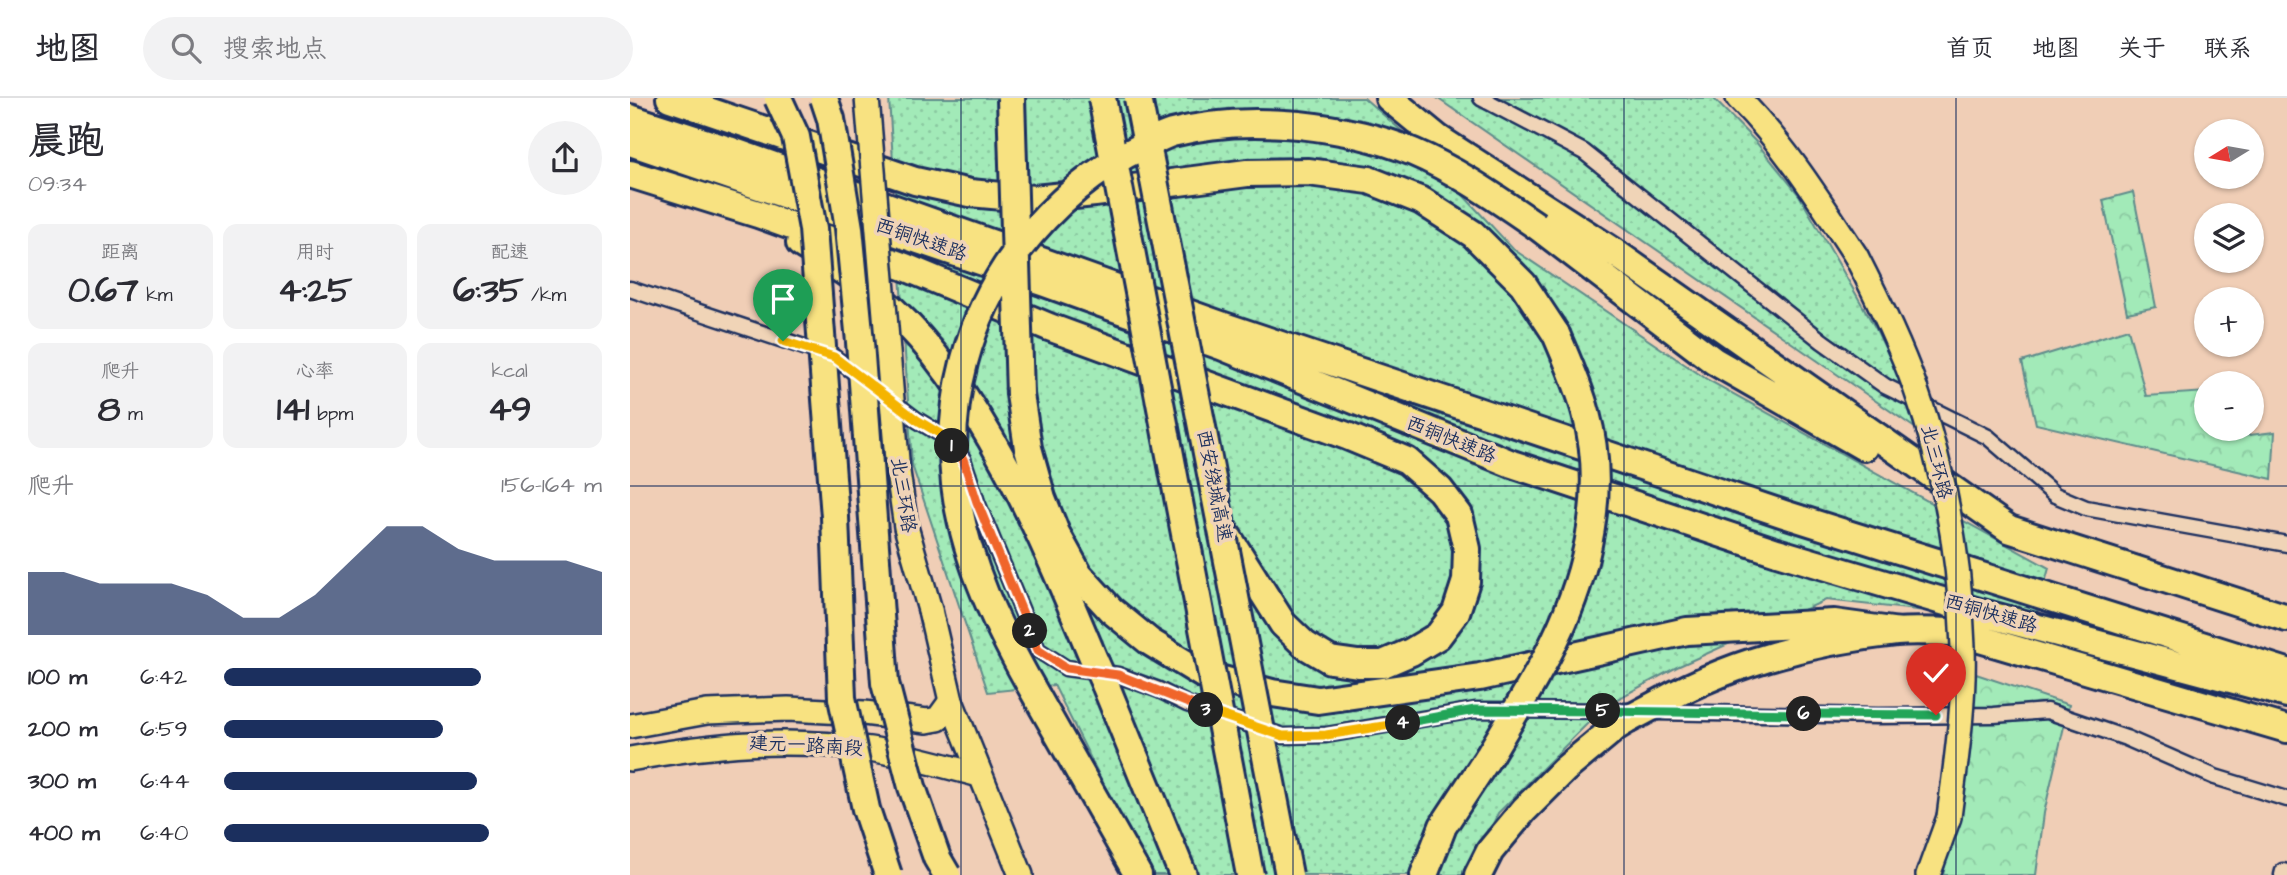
<!DOCTYPE html>
<html lang="zh">
<meta charset="utf-8">
<style>
:root{--surface:#fff;--page:#f2f2f3;--text:#2b2b33;--muted:#7c7c81;--line:#e1e1e2;--accent:#1b2f5e}
body{margin:0;font-family:"Architects Daughter","LXGW WenKai TC",sans-serif;background:var(--page);color:var(--text);height:100vh;display:flex;flex-direction:column;font-size:26px;white-space:nowrap}
*{box-sizing:border-box;margin:0}
p{font-size:23px;color:var(--muted)}
.icon{flex:none;width:38px;height:38px;fill:none;stroke:currentColor;stroke-width:2;stroke-linecap:round;stroke-linejoin:round}
.map{position:relative;flex:1;overflow:hidden}
.sheet{display:flex;flex-direction:column;background:var(--surface);width:630px}
.sheet>*{flex:none}
.needle{width:46px;rotate:259deg}
.buttons{position:absolute;left:1564px;top:21px;display:grid;gap:14px}
.buttons a{display:grid;place-items:center;width:70px;height:70px;border-radius:50%;background:var(--surface);box-shadow:0 2px 5px #0004;font-size:35px}
.pin{position:absolute;display:grid;place-items:center;width:60px;height:60px;color:#fff;margin:-72px -30px;border-radius:50% 50% 50% 0;rotate:-45deg;box-shadow:0 0 7px #0007}
.pin .icon{rotate:45deg}
.km{position:absolute;width:35px;height:35px;margin:-18px;border-radius:50%;background:#222;color:#fff;font-size:19px;line-height:35px;text-align:center}
.round{display:grid;place-items:center;flex:none;width:74px;height:74px;border-radius:37px;background:var(--page)}
.overview{display:flex;align-items:center;justify-content:space-between;height:119px;padding:0 28px}
h1{font-size:38px;font-weight:700;line-height:52px}
.stats{display:grid;grid-template-columns:repeat(3,1fr);gap:10px;height:119px;padding:7px 28px}
.stats div{display:grid;align-content:center;border-radius:14px;background:var(--page);text-align:center}
.stats b{font-size:35px;font-weight:700}
.stats small{font-size:19px;font-weight:400}
.stats p{font-size:19px}
.chart{height:196px;padding:14px 28px}
.chart p{display:flex;justify-content:space-between}
.chart svg{width:100%;height:126px;margin-top:7px;fill:var(--accent);opacity:.7}
ul{padding:0 28px;list-style:none;font-size:23px}
li{display:grid;grid-template-columns:112px 84px 1fr;align-items:center;height:52px}
li i{height:18px;border-radius:9px;background:var(--accent)}
header{display:flex;align-items:center;gap:42px;box-sizing:border-box;height:98px;padding:0 35px;background:var(--surface);border-bottom:2px solid var(--line)}
header strong{font-size:33px}
nav{display:flex;gap:38px;margin-inline-start:auto;font-size:24px}
.search{width:490px;height:63px;background:var(--page);display:flex;align-items:center;gap:18px;box-sizing:border-box;padding:0 24px;border-radius:38px;color:var(--muted);font-size:26px}
main{display:flex;flex:1;min-height:0}
.map>svg:first-child{display:block}
.grass{fill:url(#grass-dots);stroke:#5e8c8b;stroke-width:2}
.forest{fill:url(#forest-crowns);stroke:#5e8c8b;stroke-width:2}
.lines{fill:none;stroke-linecap:round;stroke-linejoin:round}
.minor-casing{stroke:#1b2f5e;stroke-width:19}
.primary-casing{stroke:#1b2f5e;stroke-width:28}
.trunk-casing{stroke:#1b2f5e;stroke-width:28}
.motorway-casing{stroke:#1b2f5e;stroke-width:32}
.minor{stroke:#f0d4b7;stroke-width:14}
.primary{stroke:#f8e281;stroke-width:23}
.trunk{stroke:#f8e281;stroke-width:23}
.motorway{stroke:#f8e281;stroke-width:26}
.trunk-bridge-casing{stroke:#1b2f5e;stroke-width:28;stroke-linecap:butt}
.motorway-bridge-casing{stroke:#1b2f5e;stroke-width:32;stroke-linecap:butt}
.trunk-bridge{stroke:#f8e281;stroke-width:23}
.motorway-bridge{stroke:#f8e281;stroke-width:26}
.split-1-casing{stroke:#fff;stroke-width:14}
.split-2-casing{stroke:#fff;stroke-width:14}
.split-3-casing{stroke:#fff;stroke-width:14}
.split-4-casing{stroke:#fff;stroke-width:14}
.split-5-casing{stroke:#fff;stroke-width:14}
.split-6-casing{stroke:#fff;stroke-width:14}
.split-7-casing{stroke:#fff;stroke-width:14}
.split-1{stroke:#f5b400;stroke-width:9}
.split-2{stroke:#f0652b;stroke-width:9}
.split-3{stroke:#f0652b;stroke-width:9}
.split-4{stroke:#f5b400;stroke-width:9}
.split-5{stroke:#22a559;stroke-width:9}
.split-6{stroke:#22a559;stroke-width:9}
.split-7{stroke:#22a559;stroke-width:9}
.grid{fill:none;stroke:#1b2f5e;stroke-width:2;stroke-opacity:0.55}
.labels{text-anchor:middle;dominant-baseline:central;stroke-width:7;stroke-linejoin:round;paint-order:stroke}
.street-label{font-size:19px;fill:#1b2f5e;stroke:#f0d4b7}
</style>
<header>
<strong>地图</strong>
<div class="search"><svg class="icon" aria-label="search" viewBox="0 0 24 24"><circle cx="10" cy="10" r="6"/><path d="M15 15l6 6"/></svg>搜索地点</div>
<nav><a>首页</a><a>地图</a><a>关于</a><a>联系</a></nav>
</header>
<main>
<section class="sheet">
<div class="overview"><div><h1>晨跑</h1><p>09:34</p></div><a class="round"><svg class="icon" aria-label="share" viewBox="0 0 24 24"><path d="M12 15V3M7 8l5-5 5 5M5 13v7h14v-7"/></svg></a></div>
<div class="stats">
<div><p>距离</p><b>0.67<small> km</small></b></div>
<div><p>用时</p><b>4:25</b></div>
<div><p>配速</p><b>6:35<small> /km</small></b></div>
</div>
<div class="stats">
<div><p>爬升</p><b>8<small> m</small></b></div>
<div><p>心率</p><b>141<small> bpm</small></b></div>
<div><p>kcal</p><b>49</b></div>
</div>
<div class="chart"><p><span>爬升</span>156–164 m</p>
<svg viewBox="0 0 160 44" preserveAspectRatio="none"><path d="M0 44V22L10 22L20 26L30 26L40 26L50 30L60 38L70 38L80 30L90 18L100 6L110 6L120 14L130 18L140 18L150 18L160 22V44z"/></svg>
</div>
<ul>
<li><b>100 m</b>6:42<i style="width:68%"></i></li>
<li><b>200 m</b>6:59<i style="width:58%"></i></li>
<li><b>300 m</b>6:44<i style="width:67%"></i></li>
<li><b>400 m</b>6:40<i style="width:70%"></i></li>
</ul>
</section>
<div class="map">
<svg width="1657" height="777" viewBox="0 0 1657 777">
<defs>
<pattern id="grass-dots" width="8" height="8" patternUnits="userSpaceOnUse" patternTransform="scale(1.75)"><rect width="8" height="8" fill="#a2eab8"/><path d="M2 2h.1M6 6h.1" fill="none" stroke="#8bc9a1" stroke-width="1.8" stroke-linecap="round"/></pattern>
<pattern id="forest-crowns" width="20" height="18" patternUnits="userSpaceOnUse" patternTransform="scale(1.75)"><rect width="20" height="18" fill="#a2eab8"/><path d="M2 6a3 3 0 1 1 6 0M12 15a3 3 0 1 1 6 0" fill="none" stroke="#8bc9a1"/></pattern>
</defs>
<rect width="100%" height="100%" fill="#f0ceb6"/>
<filter id="ink" filterUnits="userSpaceOnUse"><feTurbulence type="fractalNoise" baseFrequency=".0143" numOctaves="2"/><feDisplacementMap in="SourceGraphic" scale="14" xChannelSelector="R" yChannelSelector="G"/><feConvolveMatrix kernelMatrix="1 2 1 2 8 2 1 2 1" color-interpolation-filters="sRGB"/></filter>
<g filter="url(#ink)">
<!-- grass -->
<path class="grass" d="M 259,0 L 734,0 L 781,41 L 883,151 L 1078,282 L 1419,470 L 1404,525 L 1196,502 L 1047,569 L 976,607 L 868,715 L 839,777 L 519,777 L 424,587 L 358,594 L 282,367 Z
M 807,0 L 1083,0 L 1126,44 L 1169,97 L 1246,231 L 1266,273 L 1285,330 Z"/>
<!-- forest -->
<path class="forest" d="M 1503,94 L 1526,209 L 1497,215 L 1473,102 Z
M 1498,231 L 1516,298 L 1577,294 L 1577,331 L 1592,331 L 1595,340 L 1645,334 L 1642,381 L 1406,326 L 1392,264 Z
M 1343,575 L 1439,607 L 1414,715 L 1406,777 L 1313,777 L 1336,668 Z"/>
<g class="lines">
<!-- minor casing -->
<g class="minor-casing">
<path id="minor" d="M 851,0 L 954,54 L 1192,243 L 1255,288 L 1358,339 L 1425,397 L 1456,410 L 1657,446
M 0,191 L 204,259 L 287,322 L 312,337 L 333,361 L 347,404 L 408,552 L 436,570 L 488,577 L 529,592 L 557,606 L 653,638 L 696,637 L 845,612 L 1003,613
M 1023,614 L 1248,618 L 1364,617 L 1417,613 L 1496,640 L 1585,679 L 1657,701
M 1652,777 L 1653,773 L 1657,774"/>
</g>
<!-- primary casing -->
<g class="primary-casing">
<path id="primary" d="M 0,628 L 77,614 L 158,611 L 234,615 L 297,623 L 308,621 L 321,603
M 0,661 C 83,646 156,639 240,651 C 277,657 314,668 350,677"/>
</g>
<!-- trunk casing -->
<g class="trunk-casing">
<path id="trunk" d="M 1108,0 C 1155,47 1190,103 1226,158
M 300,512 L 321,603 L 391,777
M 1298,777 L 1319,719"/>
</g>
<!-- motorway casing -->
<g class="motorway-casing">
<path id="motorway" d="M 40,0 L 285,83 L 340,95 L 404,101 L 465,95 L 617,75 L 678,74 L 739,82 L 792,103 L 843,136 L 893,186 L 926,236
M 759,0 L 809,41 L 984,154 L 1379,431 L 1657,520
M 0,20 L 99,52 L 594,228 L 1154,416 L 1657,574
M 0,44 L 415,185 L 591,248 L 882,366 L 1147,454 L 1356,516 L 1657,596
M 0,76 L 128,116 L 275,169 L 419,229 L 717,338 L 777,363 L 810,392 L 829,417 L 837,451 L 836,483 L 826,514 L 808,538 L 781,554 L 753,566 L 728,566 L 700,562 L 675,547 L 653,526 L 593,431
M 907,128 L 1084,263 L 1234,349
M 170,145 C 201,165 234,185 261,210 C 355,296 416,448 465,564
M 390,296 L 398,350 L 412,400 L 426,435 L 449,477 L 481,512 L 520,544 L 574,577 L 642,595 L 688,602 L 850,579 L 1057,533 L 1204,525 L 1269,534
M 475,586 L 553,777
M 407,599 L 508,777
M 1029,605 C 1101,564 1185,543 1266,534 C 1286,532 1307,534 1326,534 L 1657,631
M 794,777 L 813,728 L 859,658
M 848,777 L 860,753 L 894,712 L 934,672 L 987,628 L 997,622"/>
</g>
<!-- minor -->
<use href="#minor" class="minor"/>
<!-- primary -->
<use href="#primary" class="primary"/>
<!-- trunk -->
<use href="#trunk" class="trunk"/>
<!-- motorway -->
<use href="#motorway" class="motorway"/>
<!-- trunk-bridge casing -->
<g class="trunk-bridge-casing">
<path id="trunk-bridge" d="M 237,0 L 268,374 L 276,429 L 300,512
M 1226,158 C 1248,201 1269,244 1285,289 C 1315,373 1330,461 1333,549 C 1335,606 1326,663 1319,719"/>
</g>
<!-- motorway-bridge casing -->
<g class="motorway-bridge-casing">
<path id="motorway-bridge" d="M 148,0 L 166,39 L 183,131 L 205,419 L 212,600 L 236,711 L 258,777
M 194,0 L 201,21 L 219,130 L 230,244 L 255,585 L 282,689 L 307,760 L 317,777
M 381,0 L 390,296
M 472,0 L 620,777
M 508,0 L 659,777
M 465,564 L 475,586
M 407,599 C 369,533 334,462 325,386 C 316,305 338,218 387,153 C 421,109 462,72 513,48 C 522,44 532,38 542,35 C 583,24 626,23 669,27 C 707,31 747,39 783,54 C 828,73 867,101 907,128
M 997,622 L 1029,605
M 859,658 C 881,620 906,582 925,542 C 958,474 977,391 956,315 C 949,288 937,262 926,236"/>
</g>
<!-- trunk-bridge -->
<use href="#trunk-bridge" class="trunk-bridge"/>
<!-- motorway-bridge -->
<use href="#motorway-bridge" class="motorway-bridge"/>
</g>
</g>
<g class="lines" filter="url(#ink)">
<!-- split-1 casing -->
<g class="split-1-casing">
<path id="split-1" d="M 153,243 L 204,259 L 287,322 L 312,337 L 322,348"/>
</g>
<!-- split-2 casing -->
<g class="split-2-casing">
<path id="split-2" d="M 322,348 L 333,361 L 347,404 L 400,533"/>
</g>
<!-- split-3 casing -->
<g class="split-3-casing">
<path id="split-3" d="M 400,533 L 408,552 L 436,570 L 488,577 L 576,612"/>
</g>
<!-- split-4 casing -->
<g class="split-4-casing">
<path id="split-4" d="M 576,612 L 653,638 L 696,637 L 773,625"/>
</g>
<!-- split-5 casing -->
<g class="split-5-casing">
<path id="split-5" d="M 773,625 L 845,612 L 973,613"/>
</g>
<!-- split-6 casing -->
<g class="split-6-casing">
<path id="split-6" d="M 973,613 L 1174,616"/>
</g>
<!-- split-7 casing -->
<g class="split-7-casing">
<path id="split-7" d="M 1174,616 L 1306,617"/>
</g>
<!-- split-1 -->
<use href="#split-1" class="split-1"/>
<!-- split-2 -->
<use href="#split-2" class="split-2"/>
<!-- split-3 -->
<use href="#split-3" class="split-3"/>
<!-- split-4 -->
<use href="#split-4" class="split-4"/>
<!-- split-5 -->
<use href="#split-5" class="split-5"/>
<!-- split-6 -->
<use href="#split-6" class="split-6"/>
<!-- split-7 -->
<use href="#split-7" class="split-7"/>
</g>
<!-- grid -->
<path class="grid" d="M 331,0 L 331,777M 663,0 L 663,777M 994,0 L 994,777M 1326,0 L 1326,777M 0,388 L 1657,388"/>
<g class="labels">
<!-- street labels -->
<g class="street-label">
<text transform="translate(291 142) rotate(19)">西铜快速路</text>
<text transform="translate(821 342) rotate(22)">西铜快速路</text>
<text transform="translate(1306 364) rotate(76)">北三环路</text>
<text transform="translate(584 388) rotate(79)">西安绕城高速</text>
<text transform="translate(273 397) rotate(81)">北三环路</text>
<text transform="translate(1361 516) rotate(16)">西铜快速路</text>
<text transform="translate(176 648) rotate(3)">建元一路南段</text>
</g>
</g>
</svg>
<div class="buttons">
<a><svg class="needle" viewBox="-14 -14 28 28"><path d="M0-13l5 13h-10z" fill="#e53935"/><path d="M0 13l5-13h-10z" fill="#7c7c81"/></svg></a>
<a><svg class="icon" aria-label="layers" viewBox="0 0 24 24"><path d="M12 4l9 5-9 5-9-5zM3 14l9 5 9-5"/></svg></a>
<a>+</a>
<a>−</a>
</div>
<div class="pin" style="left:153px;top:243px;background:#1e9e55"><svg class="icon" aria-label="arrive" viewBox="0 0 24 24"><path d="M6 21V4h12l-3 4 3 4H6"/></svg></div>
<div class="pin" style="left:1306px;top:617px;background:#d93025"><svg class="icon" aria-label="check" viewBox="0 0 24 24"><path d="M5 12l5 5 9-10"/></svg></div>
<b class="km" style="left:322px;top:348px">1</b>
<b class="km" style="left:400px;top:533px">2</b>
<b class="km" style="left:576px;top:612px">3</b>
<b class="km" style="left:773px;top:625px">4</b>
<b class="km" style="left:973px;top:613px">5</b>
<b class="km" style="left:1174px;top:616px">6</b>
</div>
</main>
